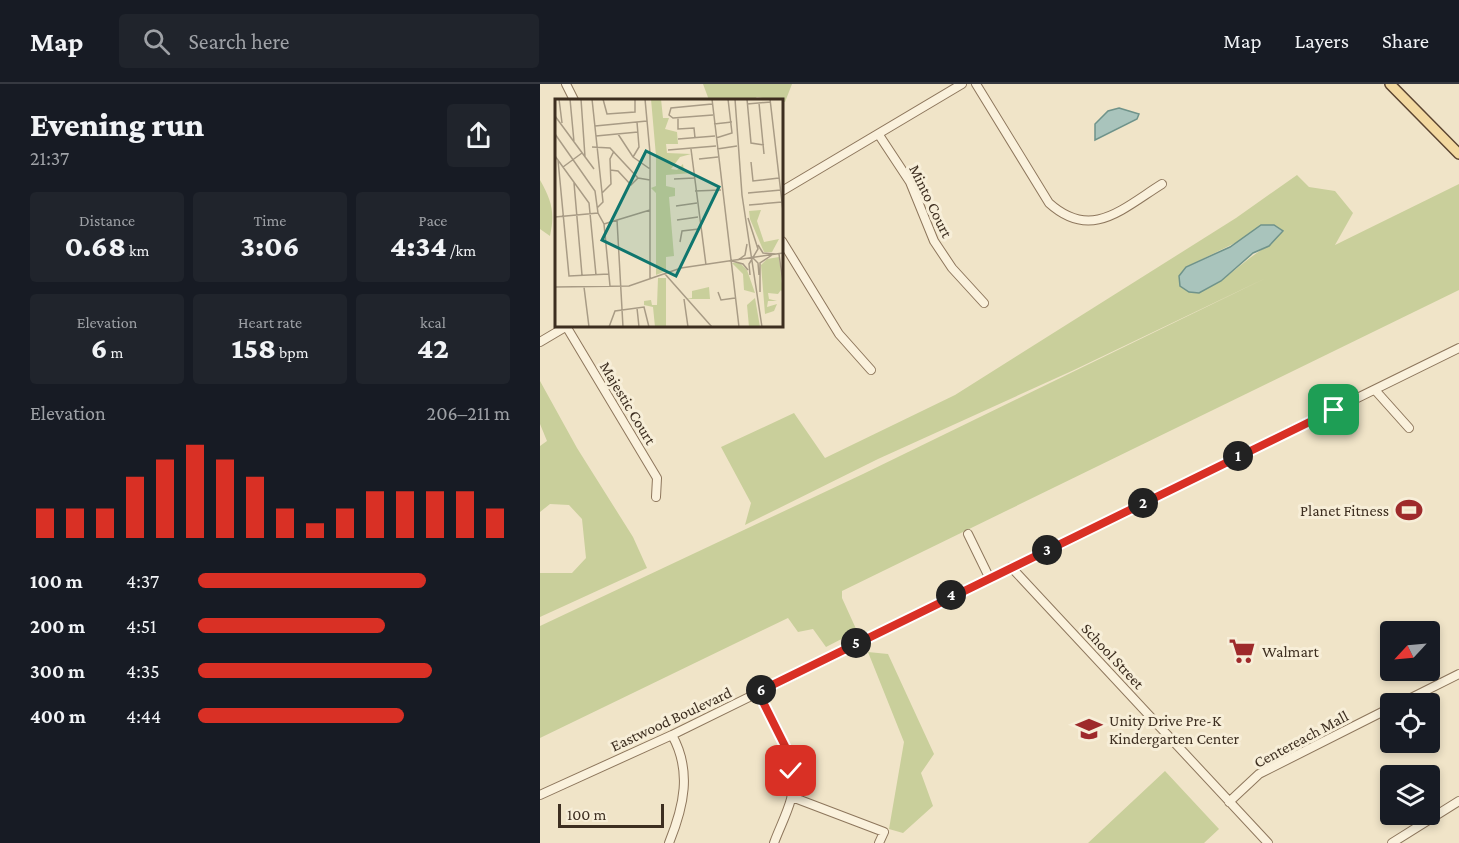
<!DOCTYPE html>
<meta charset="utf-8">
<style>
:root{--surface:#171b24;--page:#20242c;--text:#f1f3f6;--muted:#9ea1a6;--line:#363941;--accent:#d93025}
body{margin:0;font-family:"Crimson Pro",serif;background:var(--page);color:var(--text);height:100vh;display:flex;flex-direction:column;font-size:22px;white-space:nowrap}
*{box-sizing:border-box;margin:0}
p{font-size:20px;color:var(--muted)}
.icon{flex:none;width:33px;height:33px;fill:none;stroke:currentColor;stroke-width:2;stroke-linecap:round;stroke-linejoin:round}
.map{position:relative;flex:1;overflow:hidden}
.sheet{display:flex;flex-direction:column;background:var(--surface);width:540px}
.sheet>*{flex:none}
.needle{width:39px;rotate:244deg}
.controls{position:absolute;left:840px;top:537px;display:grid;gap:12px}
.controls a{display:grid;place-items:center;width:60px;height:60px;border-radius:6px;background:var(--surface);box-shadow:0 3px 9px #0003;font-size:30px}
.scale{position:absolute;left:18px;bottom:15px;width:106px;box-sizing:border-box;padding-left:6px;border:3px solid #3d2e20;border-top:0;font-size:16px;line-height:21px;white-space:nowrap;color:#3d2e20;-webkit-text-stroke:4px #f7eed8;paint-order:stroke}
.pin{position:absolute;display:grid;place-items:center;width:51px;height:51px;color:#fff;margin:-26px;border-radius:12px;box-shadow:0 3px 9px #0006}
.km{position:absolute;width:30px;height:30px;margin:-15px;border-radius:50%;background:#222;color:#fff;font-size:16px;line-height:30px;text-align:center}
.round{display:grid;place-items:center;flex:none;width:63px;height:63px;border-radius:6px;background:var(--page)}
.head{display:flex;align-items:center;justify-content:space-between;height:102px;padding:0 30px}
h1{font-size:33px;font-weight:800;line-height:45px}
.figures{display:grid;grid-template-columns:repeat(3,1fr);gap:9px;height:102px;padding:6px 30px}
.figures div{display:grid;align-content:center;border-radius:6px;background:var(--page);text-align:center}
.figures b{font-size:30px;font-weight:800}
.figures small{font-size:16px;font-weight:400}
.figures p{font-size:16px}
.chart{height:168px;padding:12px 30px}
.chart p{display:flex;justify-content:space-between}
.chart svg{width:100%;height:108px;margin-top:6px;stroke:var(--accent);stroke-width:6}
ul{padding:0 30px;list-style:none;font-size:20px}
li{display:grid;grid-template-columns:96px 72px 1fr;align-items:center;height:45px}
li i{height:15px;border-radius:8px;background:var(--accent)}
header{display:flex;align-items:center;gap:36px;box-sizing:border-box;height:84px;padding:0 30px;background:var(--surface);border-bottom:2px solid var(--line)}
header strong{font-size:28px}
nav{display:flex;gap:33px;margin-inline-start:auto;font-size:21px}
.search{width:420px;height:54px;background:var(--page);display:flex;align-items:center;gap:15px;box-sizing:border-box;padding:0 21px;border-radius:6px;color:var(--muted);font-size:22px}
main{display:flex;flex:1;min-height:0}
.map>svg:first-child{display:block}
.green{fill:#c9cf9b;fill-rule:evenodd}
.water{fill:#a9c4bc;stroke:#6f938a;stroke-width:1.5}
.lines{fill:none;stroke-linecap:round;stroke-linejoin:round}
.minor-casing{stroke:#8d765c;stroke-width:10}
.major-casing{stroke:#5b4430;stroke-width:12}
.minor{stroke:#faf1dc;stroke-width:8}
.major{stroke:#f3d9a0;stroke-width:9}
.route-casing{stroke:#fff;stroke-width:12}
.route{stroke:#d93025;stroke-width:8}
.labels{text-anchor:middle;dominant-baseline:central;stroke-width:6;stroke-linejoin:round;paint-order:stroke}
.street-label{font-size:16px;fill:#3d2e20;stroke:#f7eed8}
.poi-label{font-size:16px;fill:#3d2e20;stroke:#f7eed8;text-anchor:start}
.inset-road{fill:none;stroke:#a89b85;stroke-width:1.5}
.view{fill:#0f766e;fill-opacity:0.15;stroke:#0f766e;stroke-width:3}
.inset-edge{fill:none;stroke:#3d2e20;stroke-width:3}
</style>
<header>
<strong>Map</strong>
<div class="search"><svg class="icon" aria-label="search" viewBox="0 0 24 24"><circle cx="10" cy="10" r="6"/><path d="M15 15l6 6"/></svg>Search here</div>
<nav><a>Map</a><a>Layers</a><a>Share</a></nav>
</header>
<main>
<section class="sheet">
<div class="head"><div><h1>Evening run</h1><p>21:37</p></div><a class="round"><svg class="icon" aria-label="share" viewBox="0 0 24 24"><path d="M12 15V3M7 8l5-5 5 5M5 13v7h14v-7"/></svg></a></div>
<div class="figures">
<div><p>Distance</p><b>0.68<small> km</small></b></div>
<div><p>Time</p><b>3:06</b></div>
<div><p>Pace</p><b>4:34<small> /km</small></b></div>
</div>
<div class="figures">
<div><p>Elevation</p><b>6<small> m</small></b></div>
<div><p>Heart rate</p><b>158<small> bpm</small></b></div>
<div><p>kcal</p><b>42</b></div>
</div>
<div class="chart"><p><span>Elevation</span>206–211 m</p>
<svg viewBox="0 0 160 44" preserveAspectRatio="none"><path d="M5 44V32M15 44V32M25 44V32M35 44V19M45 44V12M55 44V6M65 44V12M75 44V19M85 44V32M95 44V38M105 44V32M115 44V25M125 44V25M135 44V25M145 44V25M155 44V32"/></svg>
</div>
<ul>
<li><b>100 m</b>4:37<i style="width:73%"></i></li>
<li><b>200 m</b>4:51<i style="width:60%"></i></li>
<li><b>300 m</b>4:35<i style="width:75%"></i></li>
<li><b>400 m</b>4:44<i style="width:66%"></i></li>
</ul>
</section>
<div class="map">
<svg width="919" height="759" viewBox="0 0 919 759">
<rect width="100%" height="100%" fill="#f0e4c8"/>
<!-- green -->
<path class="green" d="M 163,0 L 252,0 L 245,18 L 217,13 L 213,16 L 169,16 Z
M 757,91 L 769,103 L 795,107 L 813,129 L 795,161 L 919,100 L 919,206 L 302,507 L 302,514 L 317,547 L 286,563 L 273,545 L 258,548 L 248,534 L 0,654 L 0,542 L 323,390 L 728,193 L 534,286 L 338,375 L 205,441 L 211,419 L 181,363 L 254,329 L 285,374 L 415,311 L 696,134 ZM 697,158 L 729,162 C 704,173 675,211 649,208 L 646,183 Z
M 0,96 C 12,117 15,129 10,152 L 0,145 Z
M 0,297 L 37,364 L 93,453 L 107,484 L 0,533 L 0,489 L 32,489 L 46,474 L 42,435 L 29,421 L 10,420 L 0,428 L 0,362 L 7,357 L 0,340 Z
M 328,568 L 348,570 L 394,670 L 381,689 L 393,722 L 363,749 L 349,745 L 364,658 Z
M 625,687 L 679,745 L 664,759 L 548,759 Z"/>
<!-- water -->
<path class="water" d="M 579,24 L 599,30 L 597,35 L 555,56 L 555,40 L 568,27 Z
M 721,141 L 734,141 L 743,147 L 729,162 L 713,169 L 681,197 L 659,209 L 649,208 L 640,202 L 639,192 L 646,183 L 690,163 Z"/>
<g class="lines">
<!-- minor casing -->
<g class="minor-casing">
<path id="minor" d="M 26,0 L 34,16
M 436,0 L 509,119 C 551,157 582,125 622,100
M 339,51 L 370,98 L 394,157 L 412,184 L 444,219
M 242,107 L 422,0
M 242,157 L 299,250 L 331,286
M 26,242 L 117,394 L 116,413
M 0,258 L 27,242
M 835,306 L 869,344
M 428,450 L 449,493
M 471,483 L 728,759
M 218,608 C 234,639 260,678 251,715 C 247,730 239,745 234,759
M 859,620 L 919,590
M 0,711 L 132,651 L 919,264
M 252,713 L 344,748 L 339,759
M 689,718 L 719,690 L 850,624
M 129,759 C 144,722 152,687 132,651
M 852,759 L 919,717"/>
</g>
<!-- major casing -->
<g class="major-casing">
<path id="major" d="M 850,0 L 919,70"/>
</g>
<!-- minor -->
<use href="#minor" class="minor"/>
<!-- major -->
<use href="#major" class="major"/>
</g>
<g class="lines">
<!-- route casing -->
<g class="route-casing">
<path id="route" d="M 251,687 L 246,664 L 218,608 L 794,326"/>
</g>
<!-- route -->
<use href="#route" class="route"/>
</g>
<!-- icons -->
<defs>
<g id="stadium-bare" transform="scale(2.07)"><path d="M0-5a6.5 5 0 1 0 0 10a6.5 5 0 1 0 0-10ZM-3.5-1.8h7v3.6h-7Z" fill="#9e2a2b" stroke="#f7eed8" stroke-width="2.5" paint-order="stroke"/></g>
<g id="supermarket-bare" transform="scale(2.07)"><path d="M-6-5.5h2.5l.6 2H6L4.5 2H-2.5L-4.4-4H-6ZM-1.5 3.2a1.3 1.3 0 1 0 .1 0ZM3 3.2a1.3 1.3 0 1 0 .1 0Z" fill="#9e2a2b" stroke="#f7eed8" stroke-width="2.5" paint-order="stroke"/></g>
<g id="school-bare" transform="scale(2.07)"><path d="M0-5L7-2L0 1L-7-2ZM-4 1L0 2.5L4 1V4Q0 6-4 4Z" fill="#9e2a2b" stroke="#f7eed8" stroke-width="2.5" paint-order="stroke"/></g>
</defs>
<g fill-rule="evenodd">
<use href="#stadium-bare" x="869" y="426"/>
<use href="#supermarket-bare" x="702" y="567"/>
<use href="#school-bare" x="549" y="645"/>
</g>
<g class="labels">
<!-- street labels -->
<g class="street-label">
<text transform="translate(391 117) rotate(64)">Minto Court</text>
<text transform="translate(88 319) rotate(59)">Majestic Court</text>
<text transform="translate(573 572) rotate(47)">School Street</text>
<text transform="translate(131 635) rotate(-25)">Eastwood Boulevard</text>
<text transform="translate(761 655) rotate(-28)">Centereach Mall</text>
</g>
<!-- poi labels -->
<g class="poi-label">
<text x="849" y="426" text-anchor="end">Planet Fitness</text>
<text x="722" y="567">Walmart</text>
<text x="569" y="636">Unity Drive Pre-K<tspan x="569" dy="18">Kindergarten Center</tspan></text>
</g>
</g>
<!-- overview -->
<g transform="translate(15 15)">
<rect width="228" height="228" fill="#f0e4c8"/>
<path d="M 96,0 L 106,0 L 108,19 L 114,19 L 110,30 L 122,33 L 123,45 L 111,45 L 112,54 L 136,55 L 125,58 L 116,70 L 122,71 L 128,65 L 129,72 L 137,74 L 111,76 L 111,87 L 120,89 L 120,97 L 114,98 L 119,157 L 111,158 L 111,172 L 101,176 L 101,94 L 96,89 L 101,87 L 101,57 ZM 206,111 L 202,122 L 209,143 L 224,140 L 217,153 L 209,153 L 195,120 L 194,112 ZM 224,158 L 228,194 L 226,191 L 223,195 L 213,194 L 214,200 L 222,202 L 213,202 L 212,208 L 222,205 L 219,212 L 210,215 L 206,166 L 212,160 ZM 177,164 L 185,164 L 192,171 L 200,194 L 189,191 L 188,175 ZM 103,179 L 111,179 L 111,228 L 100,228 L 98,208 L 89,206 L 89,202 L 96,201 L 97,206 L 102,206 ZM 154,188 L 155,200 L 130,200 L 137,199 L 137,192 ZM 200,199 L 205,228 L 194,228 L 192,206 Z" fill="#c9cf9b"/>
<path class="inset-road" d="M 4,0 L 7,24M 15,0 L 19,43M 26,0 L 30,58M 37,0 L 48,103 L 42,109M 48,0 L 52,15 L 80,13 L 80,0M 90,0 L 95,54 L 95,179M 157,0 L 184,228M 180,0 L 187,96 L 207,228M 192,0 L 196,44 L 209,46M 215,0 L 228,112M 204,4 L 209,55M 157,5 L 116,9 L 114,16 L 118,19 L 158,16M 192,5 L 216,3M 0,17 L 39,70M 123,19 L 123,30 L 139,29 L 140,39M 159,25 L 177,23M 40,27 L 92,22M 0,35 L 40,92 L 43,114 L 49,125 L 55,187M 63,35 L 78,58 L 95,70M 41,37 L 83,33M 161,39 L 177,34 L 173,0M 123,40 L 160,37M 37,48 L 55,49 L 83,79 L 95,81M 136,50 L 151,166M 162,50 L 182,47M 113,51 L 161,47M 0,57 L 34,104 L 41,176M 78,58 L 84,48 L 82,23M 144,60 L 163,58M 3,61 L 14,177 L 54,175M 196,63 L 198,82 L 224,79M 8,68 L 27,54M 55,71 L 63,72 L 76,86 L 83,79M 119,80 L 139,79M 19,84 L 27,176M 140,92 L 166,91M 47,94 L 56,85 L 55,60 L 59,52M 193,94 L 226,91M 194,106 L 227,103M 121,107 L 142,104M 0,118 L 43,114M 193,119 L 203,150 L 194,165 L 195,176M 62,121 L 68,228M 122,121 L 143,118M 49,125 L 95,111M 125,143 L 127,132 L 144,130M 203,146 L 208,154 L 221,155M 224,155 L 228,184M 196,157 L 203,164 L 204,176M 183,161 L 190,156 L 192,145M 177,162 L 188,165 L 193,171M 110,175 L 157,228M 0,188 L 74,187 L 126,169 L 228,154M 29,188 L 34,228M 163,193 L 166,201 L 180,199M 205,193 L 205,164 L 217,156M 129,200 L 133,228M 82,209 L 84,228M 54,228 L 60,212 L 89,208 L 94,228"/>
<path class="view" d="M 91,52 L 164,88 L 121,177 L 47,141 Z"/>
<rect width="228" height="228" class="inset-edge"/>
</g>
</svg>
<div class="controls">
<a><svg class="needle" viewBox="-14 -14 28 28"><path d="M0-13l5 13h-10z" fill="#e53935"/><path d="M0 13l5-13h-10z" fill="#9ea1a6"/></svg></a>
<a><svg class="icon" aria-label="locate" viewBox="0 0 24 24"><circle cx="12" cy="12" r="6"/><path d="M12 2v4M12 18v4M2 12h4M18 12h4"/></svg></a>
<a><svg class="icon" aria-label="layers" viewBox="0 0 24 24"><path d="M12 4l9 5-9 5-9-5zM3 14l9 5 9-5"/></svg></a>
</div>
<div class="scale">100 m</div>
<div class="pin" style="left:794px;top:326px;background:#1e9e55"><svg class="icon" aria-label="arrive" viewBox="0 0 24 24"><path d="M6 21V4h12l-3 4 3 4H6"/></svg></div>
<div class="pin" style="left:251px;top:687px;background:#d93025"><svg class="icon" aria-label="check" viewBox="0 0 24 24"><path d="M5 12l5 5 9-10"/></svg></div>
<b class="km" style="left:698px;top:372px">1</b>
<b class="km" style="left:603px;top:419px">2</b>
<b class="km" style="left:507px;top:466px">3</b>
<b class="km" style="left:411px;top:511px">4</b>
<b class="km" style="left:316px;top:559px">5</b>
<b class="km" style="left:221px;top:606px">6</b>
</div>
</main>
